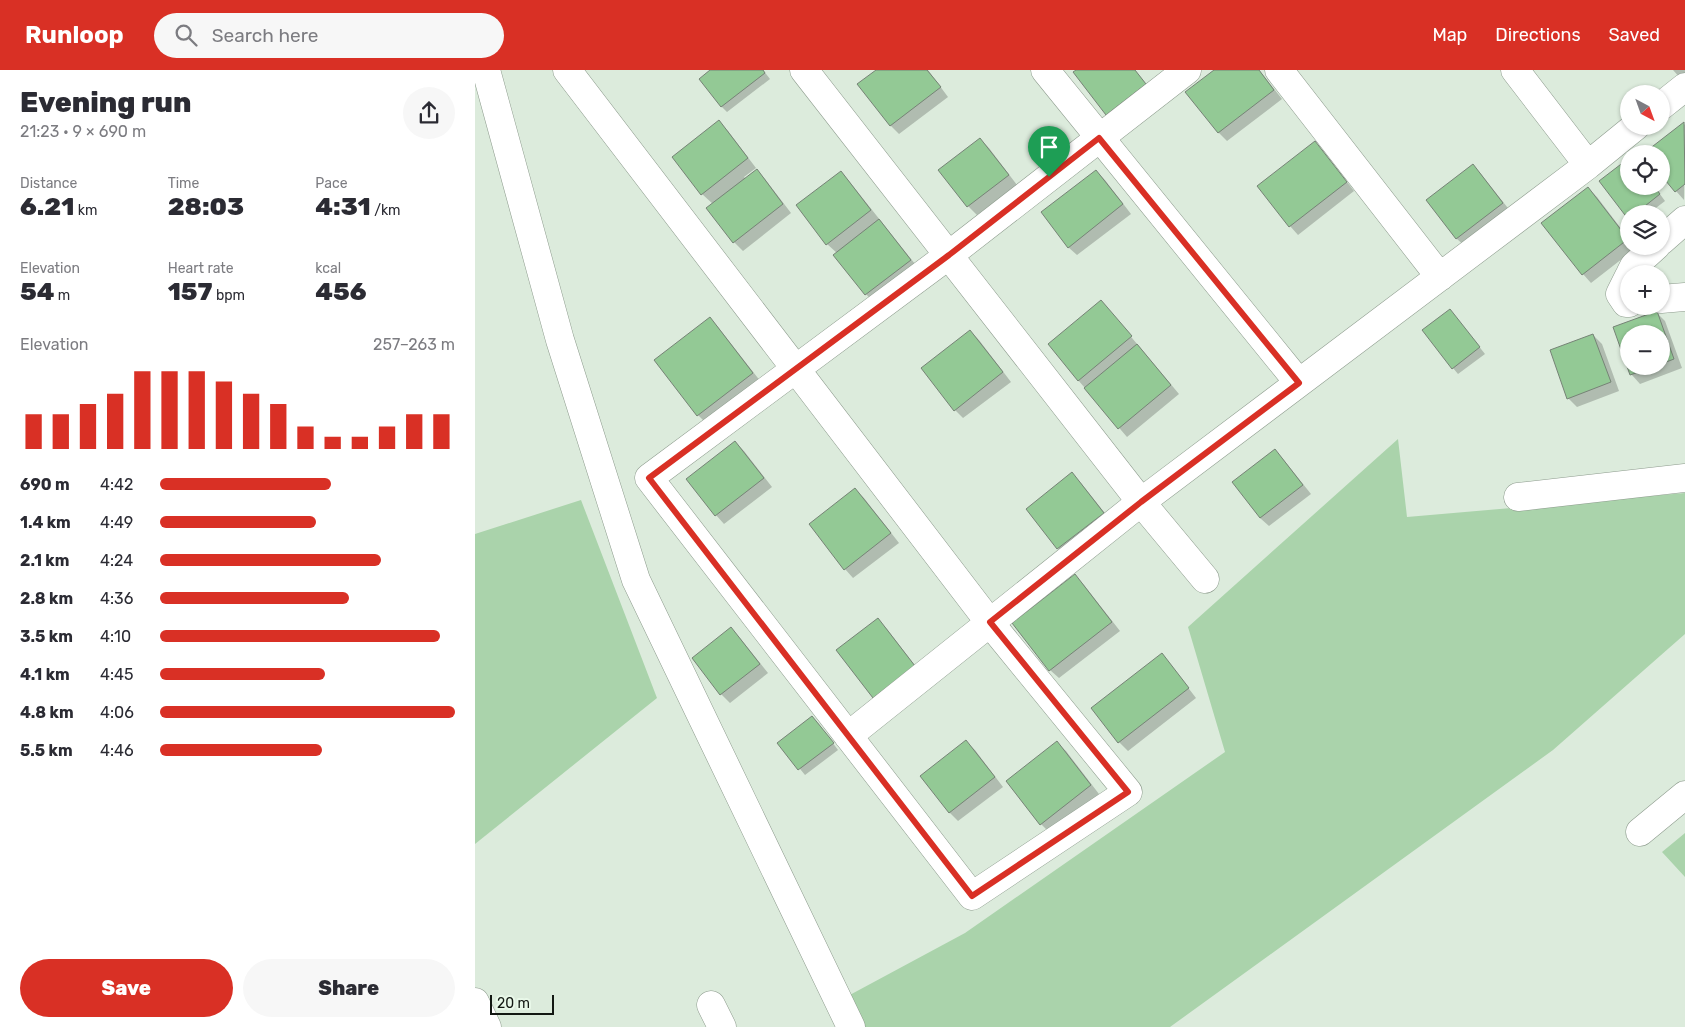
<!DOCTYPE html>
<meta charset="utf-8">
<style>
:root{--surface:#fff;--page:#f7f7f7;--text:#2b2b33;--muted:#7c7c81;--accent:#d93025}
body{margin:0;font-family:Rubik,sans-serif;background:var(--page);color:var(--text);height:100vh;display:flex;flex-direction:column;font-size:19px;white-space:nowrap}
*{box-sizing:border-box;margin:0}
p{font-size:16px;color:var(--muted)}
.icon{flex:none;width:28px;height:28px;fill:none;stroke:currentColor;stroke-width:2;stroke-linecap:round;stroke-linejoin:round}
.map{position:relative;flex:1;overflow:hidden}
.details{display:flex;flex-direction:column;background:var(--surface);width:475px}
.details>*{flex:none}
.needle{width:32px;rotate:139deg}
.tools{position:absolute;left:1145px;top:15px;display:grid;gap:10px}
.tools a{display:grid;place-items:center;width:50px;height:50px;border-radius:50%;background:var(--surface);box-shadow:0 1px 4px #0004;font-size:25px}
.scale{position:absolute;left:15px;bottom:12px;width:64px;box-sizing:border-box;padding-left:5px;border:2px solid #131813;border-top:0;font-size:14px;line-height:18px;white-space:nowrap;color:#131813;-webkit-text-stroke:4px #e9f8e9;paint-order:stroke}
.pin{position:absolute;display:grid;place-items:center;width:42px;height:42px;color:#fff;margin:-51px -21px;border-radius:50% 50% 50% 0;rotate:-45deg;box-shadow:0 0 5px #0007}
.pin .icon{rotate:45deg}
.round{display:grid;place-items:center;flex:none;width:52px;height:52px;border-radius:26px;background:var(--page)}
.overview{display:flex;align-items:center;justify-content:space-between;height:85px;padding:0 20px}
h1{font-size:28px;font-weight:800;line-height:38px}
.figures{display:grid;grid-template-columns:repeat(3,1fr);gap:8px;height:85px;padding:5px 20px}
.figures div{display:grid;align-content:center}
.figures b{font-size:25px;font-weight:800}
.figures small{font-size:14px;font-weight:400}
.figures p{font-size:14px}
.chart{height:140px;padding:10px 20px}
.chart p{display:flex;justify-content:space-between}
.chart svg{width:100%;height:90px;margin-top:5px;stroke:var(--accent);stroke-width:6}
.cta{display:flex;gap:10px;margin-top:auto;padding:10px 20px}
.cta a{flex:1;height:58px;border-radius:30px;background:var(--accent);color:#fff;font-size:20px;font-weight:800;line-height:58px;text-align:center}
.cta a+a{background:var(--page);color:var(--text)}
ul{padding:0 20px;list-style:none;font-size:16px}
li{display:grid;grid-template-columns:80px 60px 1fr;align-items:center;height:38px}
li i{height:12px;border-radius:6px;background:var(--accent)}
header{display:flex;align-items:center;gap:30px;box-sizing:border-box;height:70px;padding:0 25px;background:var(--accent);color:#fff}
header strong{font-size:24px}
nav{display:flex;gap:28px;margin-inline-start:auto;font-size:18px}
.search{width:350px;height:45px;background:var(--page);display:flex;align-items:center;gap:12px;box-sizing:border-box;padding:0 18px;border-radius:28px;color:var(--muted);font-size:19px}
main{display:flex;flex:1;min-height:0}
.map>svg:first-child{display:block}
.green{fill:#aad3ab}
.shadow{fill:#0003;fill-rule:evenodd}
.building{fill:#93c995;stroke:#768376}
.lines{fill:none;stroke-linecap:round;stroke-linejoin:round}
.minor-casing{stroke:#8d9b8d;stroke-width:29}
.minor{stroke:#fff;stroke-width:28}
.route-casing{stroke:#fff;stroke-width:10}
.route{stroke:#d93025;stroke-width:6}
</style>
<header>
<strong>Runloop</strong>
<div class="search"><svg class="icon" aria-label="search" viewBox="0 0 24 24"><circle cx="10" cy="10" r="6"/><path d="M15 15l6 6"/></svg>Search here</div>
<nav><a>Map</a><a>Directions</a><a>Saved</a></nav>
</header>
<main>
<section class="details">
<div class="overview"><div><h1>Evening run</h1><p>21:23 · 9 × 690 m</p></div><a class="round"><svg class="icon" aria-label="share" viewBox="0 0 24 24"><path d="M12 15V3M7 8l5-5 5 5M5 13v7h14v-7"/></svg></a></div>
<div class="figures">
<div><p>Distance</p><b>6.21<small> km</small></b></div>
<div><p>Time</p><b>28:03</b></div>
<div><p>Pace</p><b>4:31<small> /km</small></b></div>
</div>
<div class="figures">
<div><p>Elevation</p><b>54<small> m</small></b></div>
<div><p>Heart rate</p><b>157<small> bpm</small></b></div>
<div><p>kcal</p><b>456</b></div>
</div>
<div class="chart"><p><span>Elevation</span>257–263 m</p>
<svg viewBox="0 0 160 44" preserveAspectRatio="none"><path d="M5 44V27M15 44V27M25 44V22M35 44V17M45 44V6M55 44V6M65 44V6M75 44V11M85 44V17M95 44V22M105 44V33M115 44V38M125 44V38M135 44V33M145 44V27M155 44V27"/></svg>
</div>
<ul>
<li><b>690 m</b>4:42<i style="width:58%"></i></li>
<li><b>1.4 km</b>4:49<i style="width:53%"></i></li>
<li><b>2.1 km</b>4:24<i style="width:75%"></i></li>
<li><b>2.8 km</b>4:36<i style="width:64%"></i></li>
<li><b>3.5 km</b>4:10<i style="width:95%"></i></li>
<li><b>4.1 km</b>4:45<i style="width:56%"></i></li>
<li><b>4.8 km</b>4:06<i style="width:100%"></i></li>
<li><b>5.5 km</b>4:46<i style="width:55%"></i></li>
</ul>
<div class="cta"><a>Save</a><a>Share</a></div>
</section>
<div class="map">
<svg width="1210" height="957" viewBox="0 0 1210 957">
<rect width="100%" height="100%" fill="#dcebdc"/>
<!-- green -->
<path class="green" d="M 923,369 L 932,447 L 1210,423 L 1210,564 L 1078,680 L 695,957 L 390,957 L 371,927 L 490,863 L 750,682 L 713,557 Z
M 106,430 L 182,628 L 0,774 L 0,464 Z
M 1210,763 L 1210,807 L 1187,782 Z"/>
<!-- shadow -->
<path class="shadow" d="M 237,0 L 288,0 L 295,9 L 252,42 L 246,36 Z
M 403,0 L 453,0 L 473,27 L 424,64 L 416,56 L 384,15 Z
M 600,0 L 660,0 L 678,24 L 641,53 L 632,44 Z
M 741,0 L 784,0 L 807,29 L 752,71 L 744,63 L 712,22 Z
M 1198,0 L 1210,0 L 1210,6 L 1206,9 Z
M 244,52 L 253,61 L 281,98 L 269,107 L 271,109 L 282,100 L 290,109 L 316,143 L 268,181 L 259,172 L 238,134 L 227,124 L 199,87 Z
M 1209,54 L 1210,55 L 1209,130 L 1201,121 L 1186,84 L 1171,83 Z
M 505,69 L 514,78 L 542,115 L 502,145 L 493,136 L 465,100 Z
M 840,73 L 848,81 L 879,121 L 823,165 L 815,156 Z
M 998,96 L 1006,104 L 1036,142 L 991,177 L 982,169 L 953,130 Z
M 621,101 L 630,110 L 656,144 L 602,185 L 593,177 Z
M 366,102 L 374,111 L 444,199 L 399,233 L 391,224 L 360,185 L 362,183 L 352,174 Z
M 1125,111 L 1154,116 L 1179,116 L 1190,131 L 1173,144 L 1154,144 L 1154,148 Z
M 1113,118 L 1122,127 L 1154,169 L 1154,176 L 1159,176 L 1161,178 L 1116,213 L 1108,204 Z
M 626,231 L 704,324 L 652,367 L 603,310 Z
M 975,240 L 1010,284 L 983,304 L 978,298 Z
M 1181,242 L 1190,251 L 1207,298 L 1165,314 L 1157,305 L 1139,257 ZM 1154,264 L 1186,264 L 1186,296 L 1154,296 Z
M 235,248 L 243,257 L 286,312 L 232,354 L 223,345 L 180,290 Z
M 495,261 L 504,270 L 536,312 L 488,348 L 480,340 Z
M 1118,265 L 1127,274 L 1144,321 L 1102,337 L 1093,328 Z
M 260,372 L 269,381 L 297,417 L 249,454 L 241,445 Z
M 799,380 L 808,389 L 836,424 L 794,456 L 785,448 Z
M 597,404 L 606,413 L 637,452 L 591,487 L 583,478 Z
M 380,420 L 389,428 L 424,473 L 378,508 L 370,499 Z
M 600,506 L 609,515 L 645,561 L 584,608 L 575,600 Z
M 403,550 L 412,559 L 448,606 L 399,628 L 363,581 Z
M 256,559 L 265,568 L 293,603 L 255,633 L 246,624 Z
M 687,585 L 695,594 L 721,628 L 653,681 L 644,672 L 618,638 Z
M 343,653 L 363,680 L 330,705 L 304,673 Z
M 491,672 L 500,680 L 528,717 L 483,751 L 475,743 L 446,706 Z
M 582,673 L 591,681 L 624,724 L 575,763 L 566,754 Z"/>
<!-- building -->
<path class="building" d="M 235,0 L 288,0 L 290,3 L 246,37 L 224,9 Z
M 401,0 L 452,0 L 466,17 L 415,56 L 382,14 Z
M 601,0 L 660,0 L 671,14 L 631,45 L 598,2 Z
M 739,0 L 784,0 L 799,20 L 743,63 L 710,22 Z
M 244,50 L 273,88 L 226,125 L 197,87 Z
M 1209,52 L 1210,114 L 1200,122 L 1186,105 L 1186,84 L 1169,83 Z
M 505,68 L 534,105 L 492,137 L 463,100 Z
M 840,71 L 872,112 L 814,157 L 782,116 Z
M 1154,88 L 1154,116 L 1179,116 L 1185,124 L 1160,144 L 1154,144 L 1153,149 L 1124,111 Z
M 998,94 L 1028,133 L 981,169 L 951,130 Z
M 282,99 L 308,134 L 258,173 L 231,138 Z
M 621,100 L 648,134 L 593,178 L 566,142 Z
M 366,101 L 396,140 L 351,175 L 321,135 Z
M 1113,117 L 1153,169 L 1107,205 L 1066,153 Z
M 404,149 L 436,190 L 390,225 L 358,185 Z
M 626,230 L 657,266 L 603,311 L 573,274 Z
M 975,239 L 1005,277 L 977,299 L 947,260 Z
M 1182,241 L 1199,289 L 1186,294 L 1186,264 L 1154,264 L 1154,296 L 1180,296 L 1155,305 L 1138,257 Z
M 235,247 L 278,303 L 222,346 L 179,290 Z
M 495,260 L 528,302 L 479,341 L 446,298 Z
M 1118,264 L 1136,312 L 1092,329 L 1075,280 Z
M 662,274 L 696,315 L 643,359 L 609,318 Z
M 260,371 L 289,408 L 240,446 L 211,409 Z
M 800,379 L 828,415 L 785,448 L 757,412 Z
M 597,402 L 629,443 L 582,479 L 551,439 Z
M 380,418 L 416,463 L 369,500 L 334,454 Z
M 600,504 L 637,552 L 574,601 L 537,553 Z
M 403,548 L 440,596 L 398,628 L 361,580 Z
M 256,557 L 285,594 L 245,625 L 217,588 Z
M 687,583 L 714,618 L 643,673 L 616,638 Z
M 337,646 L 359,673 L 323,700 L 302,673 Z
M 491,670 L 520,707 L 474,743 L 445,706 Z
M 582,671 L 616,715 L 565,755 L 531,711 Z"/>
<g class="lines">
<!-- minor casing -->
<g class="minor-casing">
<path id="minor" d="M 11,0 L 85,270 L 161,510 L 376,957
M 92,0 L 515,553 L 653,722 L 497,826 L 174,408 L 474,185 L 712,0
M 329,0 L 666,432 L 730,509
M 570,0 L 824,313
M 804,0 L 965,207
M 1186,36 L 1210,17
M 1113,95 L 1161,56
M 1186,171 L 1210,150
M 1155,204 L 1159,196 L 1181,176
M 1154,206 L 1145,224 L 1151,233 L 1154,233
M 1186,229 L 1210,227
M 1043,427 L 1210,408
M 373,666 L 666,432 L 1113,95 L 1040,0
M 1165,762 L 1210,725
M 0,932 L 12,957
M 236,935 L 247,957"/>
</g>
<!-- minor -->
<use href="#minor" class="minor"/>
</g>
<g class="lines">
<!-- route casing -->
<g class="route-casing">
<path id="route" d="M 624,68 L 824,313 L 666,432 L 515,552 L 653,722 L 497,826 L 174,408 L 474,185 Z"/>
</g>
<!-- route -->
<use href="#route" class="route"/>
</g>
</svg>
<div class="tools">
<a><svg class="needle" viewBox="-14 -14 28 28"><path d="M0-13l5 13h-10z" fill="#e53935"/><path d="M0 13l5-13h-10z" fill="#7c7c81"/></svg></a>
<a><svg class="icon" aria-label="locate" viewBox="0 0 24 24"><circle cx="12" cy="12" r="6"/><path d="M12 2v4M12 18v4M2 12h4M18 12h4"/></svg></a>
<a><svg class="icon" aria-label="layers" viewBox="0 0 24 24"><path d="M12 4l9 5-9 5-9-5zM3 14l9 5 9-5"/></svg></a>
<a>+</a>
<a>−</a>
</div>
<div class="scale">20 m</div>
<div class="pin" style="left:574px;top:107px;background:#1e9e55"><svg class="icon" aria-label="arrive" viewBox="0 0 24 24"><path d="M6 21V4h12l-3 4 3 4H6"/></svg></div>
</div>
</main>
